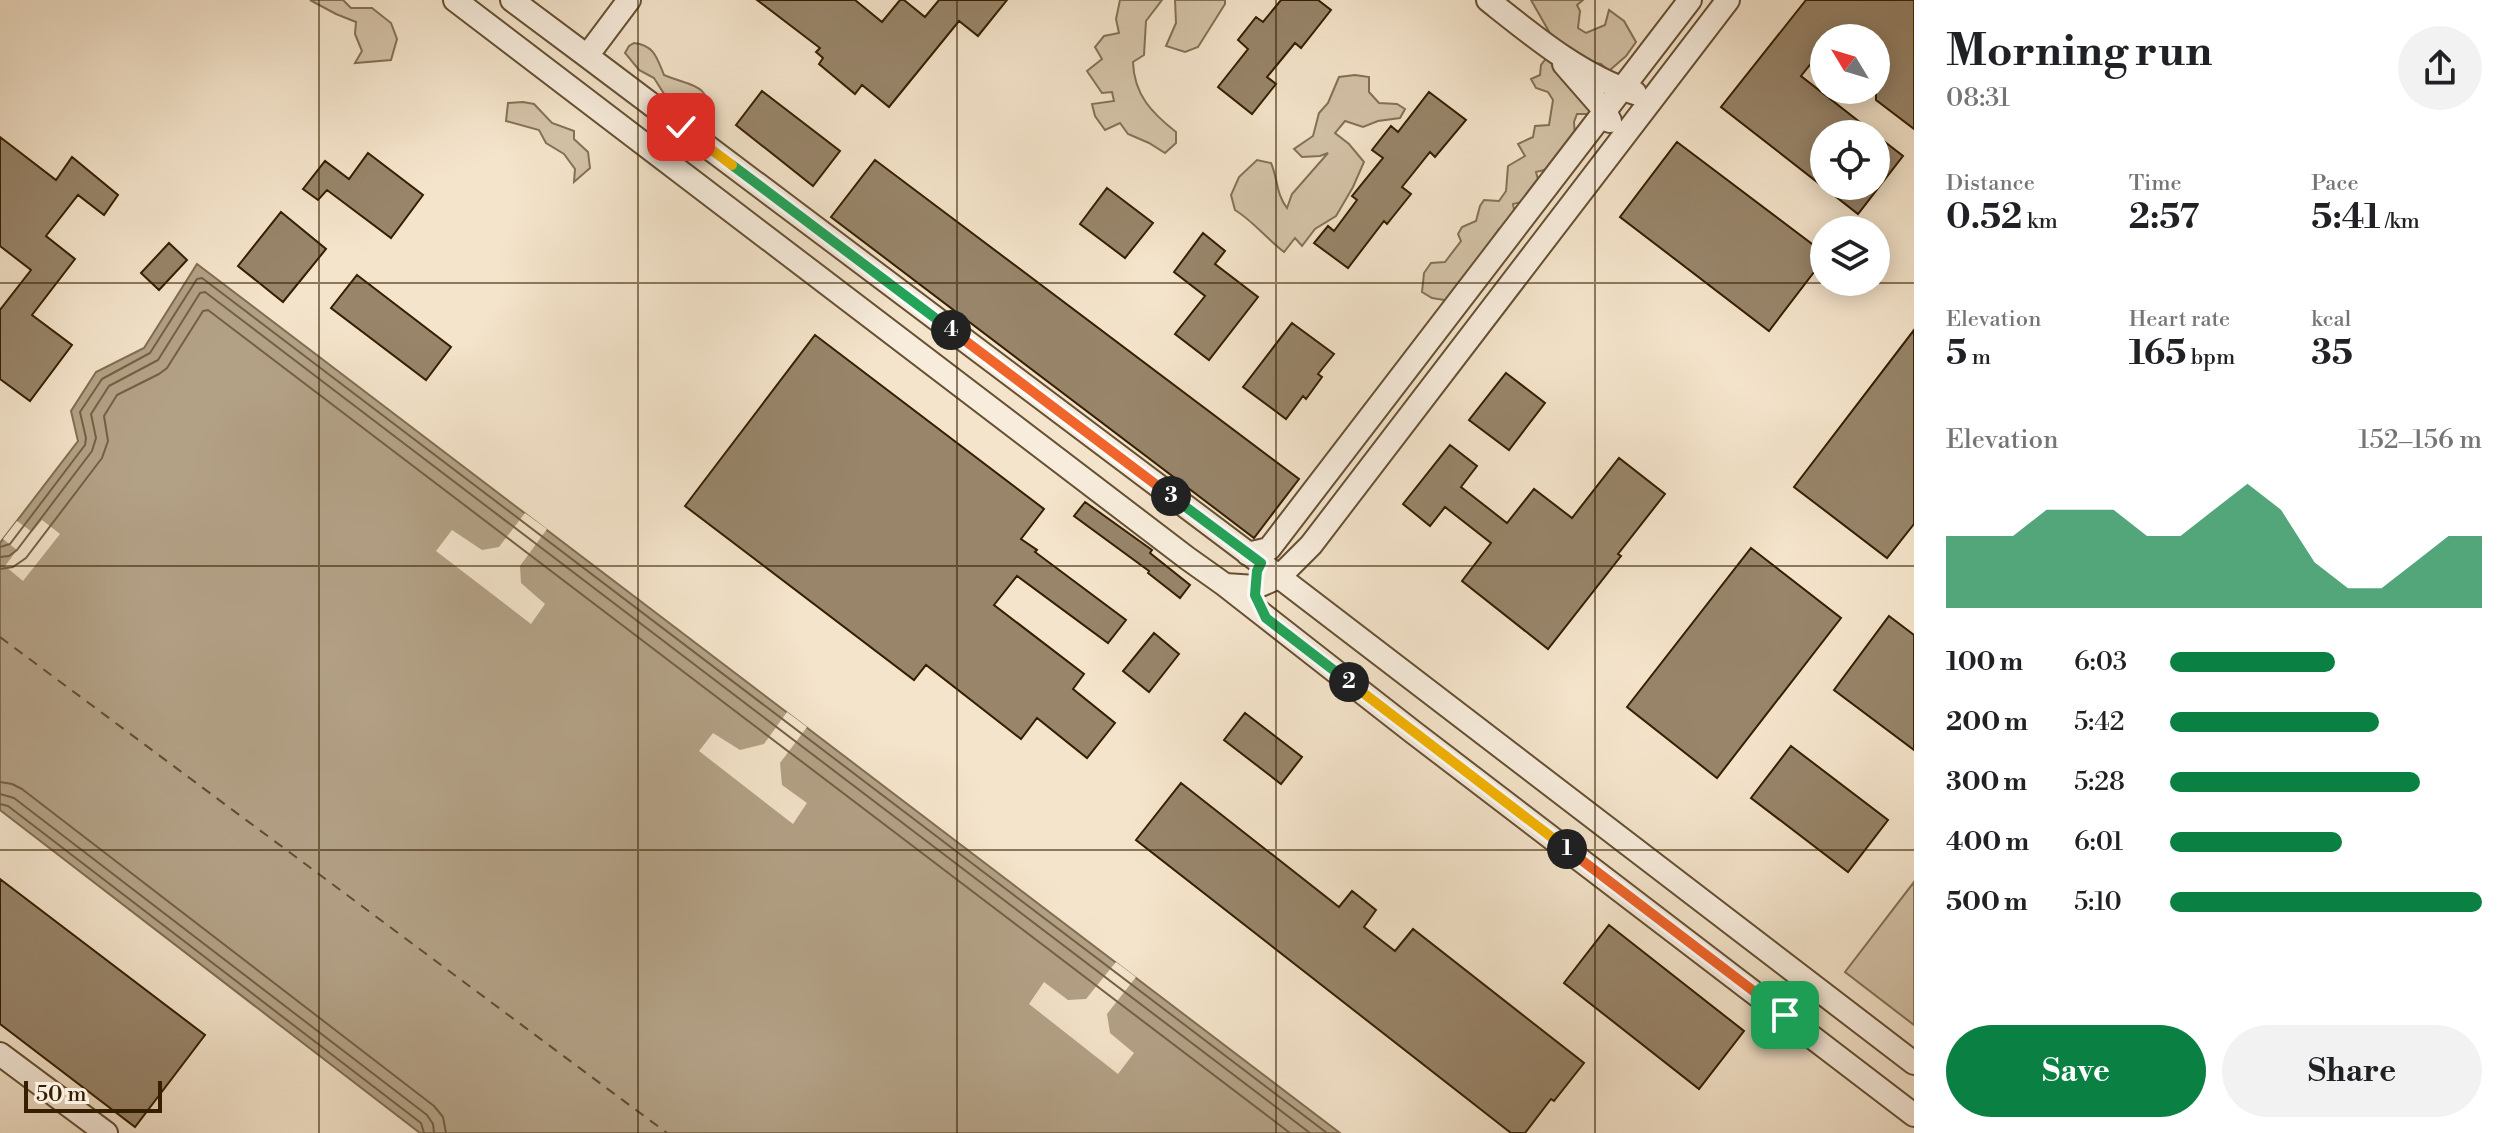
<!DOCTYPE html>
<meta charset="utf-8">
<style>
:root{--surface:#fff;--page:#f2f2f2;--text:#202124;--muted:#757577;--accent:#0b8043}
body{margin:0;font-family:"Libre Bodoni",serif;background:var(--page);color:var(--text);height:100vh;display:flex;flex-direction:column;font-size:30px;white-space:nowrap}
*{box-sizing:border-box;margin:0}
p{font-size:26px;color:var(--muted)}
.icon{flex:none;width:44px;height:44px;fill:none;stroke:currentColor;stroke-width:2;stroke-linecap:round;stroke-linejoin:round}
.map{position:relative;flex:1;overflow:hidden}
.details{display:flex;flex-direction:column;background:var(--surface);width:600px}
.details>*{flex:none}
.needle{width:52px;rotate:308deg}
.tools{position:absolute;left:1810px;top:24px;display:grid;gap:16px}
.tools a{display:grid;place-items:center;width:80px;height:80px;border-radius:50%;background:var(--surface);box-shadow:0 4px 20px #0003;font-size:40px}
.scale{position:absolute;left:24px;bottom:20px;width:138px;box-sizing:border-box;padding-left:8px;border:4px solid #351f00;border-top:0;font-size:22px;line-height:28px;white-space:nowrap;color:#351f00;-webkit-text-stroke:6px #f8eddd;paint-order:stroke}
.pin{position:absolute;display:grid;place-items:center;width:68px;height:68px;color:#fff;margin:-34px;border-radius:16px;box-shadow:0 4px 12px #0006}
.km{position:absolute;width:40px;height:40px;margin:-20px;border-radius:50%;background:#222;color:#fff;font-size:22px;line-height:40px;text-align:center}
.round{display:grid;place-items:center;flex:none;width:84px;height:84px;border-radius:42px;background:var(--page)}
.headline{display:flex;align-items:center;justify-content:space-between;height:136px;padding:0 32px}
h1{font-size:44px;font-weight:700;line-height:60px}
.stats{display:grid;grid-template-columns:repeat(3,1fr);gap:12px;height:136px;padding:8px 32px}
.stats div{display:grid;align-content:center}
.stats b{font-size:34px;font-weight:700}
.stats small{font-size:22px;font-weight:400}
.stats p{font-size:22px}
.chart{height:224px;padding:16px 32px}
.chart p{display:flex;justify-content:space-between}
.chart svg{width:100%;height:144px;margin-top:8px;fill:var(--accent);opacity:.7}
.cta{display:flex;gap:16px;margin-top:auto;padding:16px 32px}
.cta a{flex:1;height:92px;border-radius:48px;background:var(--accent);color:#fff;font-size:32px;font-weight:700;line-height:92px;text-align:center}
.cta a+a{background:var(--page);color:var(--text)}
ul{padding:0 32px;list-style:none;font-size:26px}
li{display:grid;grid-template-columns:128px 96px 1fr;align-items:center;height:60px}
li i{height:20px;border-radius:10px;background:var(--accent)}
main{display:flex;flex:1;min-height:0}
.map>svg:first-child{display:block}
.green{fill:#d4c3a8;stroke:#847154;stroke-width:2}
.water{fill:#b3a186;stroke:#816d50;stroke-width:2}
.pier{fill:#f4e4cb}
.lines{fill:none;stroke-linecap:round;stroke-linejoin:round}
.shore{stroke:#746043;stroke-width:2}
.ferry{stroke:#614c2f;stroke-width:2;stroke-dasharray:10 8;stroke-linecap:butt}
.building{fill:#98856a;stroke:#351f00;stroke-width:2}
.minor-casing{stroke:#655033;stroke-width:26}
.minor{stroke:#f8eddd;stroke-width:22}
.split-1-casing{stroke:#fff;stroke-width:16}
.split-2-casing{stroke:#fff;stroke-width:16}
.split-3-casing{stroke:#fff;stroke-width:16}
.split-4-casing{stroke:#fff;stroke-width:16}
.split-5-casing{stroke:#fff;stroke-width:16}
.split-6-casing{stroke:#fff;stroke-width:16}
.split-1{stroke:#f0652b;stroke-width:10}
.split-2{stroke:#f5b400;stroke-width:10}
.split-3{stroke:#22a559;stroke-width:10}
.split-4{stroke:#f0652b;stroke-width:10}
.split-5{stroke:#22a559;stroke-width:10}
.split-6{stroke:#f5b400;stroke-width:10}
.grid{fill:none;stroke:#351f00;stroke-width:2;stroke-opacity:0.55}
</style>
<main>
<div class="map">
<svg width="1914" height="1133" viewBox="0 0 1914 1133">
<rect width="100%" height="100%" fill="#f4e4cb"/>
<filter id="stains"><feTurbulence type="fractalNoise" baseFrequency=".0025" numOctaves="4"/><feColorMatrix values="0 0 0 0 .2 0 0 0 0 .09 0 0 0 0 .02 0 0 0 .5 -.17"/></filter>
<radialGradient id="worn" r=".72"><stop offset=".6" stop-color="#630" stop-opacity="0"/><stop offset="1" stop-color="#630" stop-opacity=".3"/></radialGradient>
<!-- green -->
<path class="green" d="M 310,0 L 343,0 L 351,8 L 372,8 L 391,23 L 397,39 L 391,60 L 355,63 L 362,51 L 355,34 L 356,22 L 336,14 Z
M 1120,0 L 1162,0 L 1146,21 L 1144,55 L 1133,62 C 1134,95 1152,113 1176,132 L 1176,143 L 1165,153 L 1149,143 L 1128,134 L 1120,123 L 1105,130 L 1095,116 L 1092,104 L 1114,101 L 1112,92 L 1102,93 L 1087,71 L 1102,59 L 1095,47 L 1104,36 L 1119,33 L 1116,19 Z
M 1175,0 L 1225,0 L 1225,4 L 1198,47 L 1185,52 L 1166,46 L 1176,23 Z
M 1531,0 L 1583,0 L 1577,5 L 1580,11 L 1578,28 L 1586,33 L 1605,25 L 1609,10 L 1624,21 L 1636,42 L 1626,56 L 1609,71 L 1601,64 L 1584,61 L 1551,35 Z
M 634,43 C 654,45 657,58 664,75 C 689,86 711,82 709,117 L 696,117 L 680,113 L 673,108 L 654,78 L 639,70 L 625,53 L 629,46 Z
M 1548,56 L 1592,105 L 1589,114 L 1577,114 L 1574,122 L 1575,136 L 1552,168 L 1536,172 L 1539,183 L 1530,200 L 1513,204 L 1515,215 L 1499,229 L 1450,301 L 1432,298 L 1422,292 L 1424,273 L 1431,263 L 1445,262 L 1461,241 L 1458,234 L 1462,227 L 1476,221 L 1480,206 L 1484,200 L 1499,201 L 1506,191 L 1508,166 L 1525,156 L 1518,144 L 1533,137 L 1535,126 L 1549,125 L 1553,100 L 1548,92 L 1536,88 L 1531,79 L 1540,75 L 1541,65 Z
M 1355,75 L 1369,77 L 1369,92 L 1379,103 L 1397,104 L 1405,109 L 1400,118 L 1378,121 L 1363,127 L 1345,121 L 1335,133 L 1349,144 L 1364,162 L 1353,187 L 1336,216 L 1315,229 L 1302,246 L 1295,238 L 1284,252 C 1266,238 1253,221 1235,210 L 1231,195 L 1239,177 L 1257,160 L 1271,163 C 1278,179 1276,194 1287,208 L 1292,194 L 1328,153 L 1320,156 L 1302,157 L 1294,149 L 1313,136 L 1319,113 L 1328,103 L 1339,77 Z
M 523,102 L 534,104 L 552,123 L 574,131 L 574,139 L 588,152 L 590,168 L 574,182 L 575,169 L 564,154 L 546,143 L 539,130 L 506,121 L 508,103 Z
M 1914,882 L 1914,1025 L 1845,972 Z"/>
<!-- water -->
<path class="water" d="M 197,264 L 1340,1133 L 420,1133 L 0,810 L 0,543 L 78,441 L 71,411 L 96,372 L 144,348 Z"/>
<!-- pier -->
<path class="pier" d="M 525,513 L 547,529 L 520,566 L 521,583 L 545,604 L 531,624 L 436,551 L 452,530 L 482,550 L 499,547 Z
M 42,520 L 60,534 L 23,581 L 5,566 L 17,550 L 3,539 L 17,521 L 32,532 Z
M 787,712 L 807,727 L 780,763 L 782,785 L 807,803 L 793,824 L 699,751 L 713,733 L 740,750 L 764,744 Z
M 1116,962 L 1136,977 L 1107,1014 L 1110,1033 L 1134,1053 L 1118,1074 L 1029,1004 L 1044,982 L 1068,1000 L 1086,999 Z"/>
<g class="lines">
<!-- shore -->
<path class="shore" d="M 0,547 L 10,544 L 85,445 L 86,438 L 80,412 L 102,379 L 150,353 L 197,279 L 202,278 L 1327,1133
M 0,557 L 9,556 L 17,550 L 92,451 L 96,438 L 91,414 L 109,386 L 158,360 L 200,293 L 205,292 L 1310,1133
M 0,569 L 13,567 L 26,558 L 102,458 L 108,441 L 104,416 L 117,395 L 159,374 L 167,368 L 203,311 L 208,310 L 1290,1133
M 0,782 L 12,784 L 22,789 L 434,1106 L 443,1117 L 446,1133
M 0,794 L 14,798 L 427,1115 L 433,1124 L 434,1133
M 0,804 L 8,806 L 421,1123 L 424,1133"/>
<!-- ferry -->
<path class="ferry" d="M 0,637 L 667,1133"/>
</g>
<!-- building -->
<path class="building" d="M 757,0 L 855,0 L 882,22 L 900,0 L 904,0 L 925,17 L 939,0 L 1007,0 L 978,36 L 959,21 L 889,107 L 862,85 L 855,94 L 819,64 L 823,58 L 816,52 L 820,48 Z
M 1281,0 L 1318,0 L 1331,10 L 1301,48 L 1295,43 L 1267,77 L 1276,84 L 1252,114 L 1218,87 L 1248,49 L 1238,40 L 1256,17 L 1263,22 Z
M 1806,0 L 1914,0 L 1914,129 L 1876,100 L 1876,38 L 1824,38 L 1824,61 L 1817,56 L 1801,76 L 1875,134 L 1824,134 L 1824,186 L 1876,186 L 1876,135 L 1903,156 L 1858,214 L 1721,107 Z
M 762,91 L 840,151 L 813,186 L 736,125 Z
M 1429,92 L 1466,120 L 1435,157 L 1430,152 L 1402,187 L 1411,194 L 1387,224 L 1384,221 L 1348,268 L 1314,243 L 1328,226 L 1334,231 L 1357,200 L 1352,196 L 1383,158 L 1372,150 L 1391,126 L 1398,132 Z
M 0,137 L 56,180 L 72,157 L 118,195 L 104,215 L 78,195 L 46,236 L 75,259 L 32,315 L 72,345 L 30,401 L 0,379 L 0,310 L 31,270 L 0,246 Z
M 1677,142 L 1824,253 L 1824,259 L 1769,331 L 1620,217 Z
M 368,153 L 423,195 L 391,238 L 327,190 L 318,200 L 303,189 L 325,161 L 349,179 Z
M 875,160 L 1299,479 L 1254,538 L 831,217 Z
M 1107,188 L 1153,223 L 1125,258 L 1080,224 Z
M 281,212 L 326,249 L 283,302 L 238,266 Z
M 1203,233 L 1225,251 L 1215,264 L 1258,297 L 1209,360 L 1175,334 L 1205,296 L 1174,272 Z
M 169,243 L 187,260 L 159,290 L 141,273 Z
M 357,275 L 451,347 L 426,380 L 331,308 Z
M 1292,323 L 1334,354 L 1318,374 L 1322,377 L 1306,399 L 1303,396 L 1286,419 L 1243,387 Z
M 1914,330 L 1914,524 L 1887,558 L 1794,487 Z
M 815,335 L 1044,509 L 1021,539 L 1037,550 L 1035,552 L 1126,620 L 1108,643 L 1017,576 L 994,605 L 1084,674 L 1073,689 L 1115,723 L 1087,758 L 1037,718 L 1021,739 L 926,665 L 914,680 L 685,506 Z
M 1506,373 L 1545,403 L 1509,450 L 1469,420 Z
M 1450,445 L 1477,466 L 1461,487 L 1507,523 L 1534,489 L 1572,518 L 1619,458 L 1665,494 L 1618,554 L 1621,556 L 1548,649 L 1462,581 L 1491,543 L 1445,507 L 1430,526 L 1403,504 Z
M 1085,502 L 1152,550 L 1150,553 L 1190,585 L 1180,598 L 1148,573 L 1149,571 L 1074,516 Z
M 1751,548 L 1841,618 L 1717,778 L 1627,707 Z
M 1889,616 L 1914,635 L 1914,750 L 1834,690 Z
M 1154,633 L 1179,654 L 1149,692 L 1123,671 Z
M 1245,713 L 1302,757 L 1281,784 L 1224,740 Z
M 1791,746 L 1888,820 L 1848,872 L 1751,798 Z
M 1181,783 L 1339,907 L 1352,891 L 1376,910 L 1364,927 L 1395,951 L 1413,929 L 1584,1063 L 1554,1101 L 1551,1099 L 1525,1133 L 1511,1133 L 1136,840 Z
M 0,879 L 205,1035 L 135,1127 L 0,1024 Z
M 1609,925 L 1744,1031 L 1699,1089 L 1564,983 Z"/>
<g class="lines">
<!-- minor casing -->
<g class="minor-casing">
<path id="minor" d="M 455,0 L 1187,558 L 1225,585 L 1256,587 L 1279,577 L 1311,545 L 1728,0
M 512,0 L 587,56
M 629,0 L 587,56 L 1261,563 L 1914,1063
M 1488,0 C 1532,35 1581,76 1635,93
M 1564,64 L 1605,111 L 1610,121
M 1248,554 L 1269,549 L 1690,0
M 1225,585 L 1413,732 L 1914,1115
M 0,1054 L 106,1133"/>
</g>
<!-- minor -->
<use href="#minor" class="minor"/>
</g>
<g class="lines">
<!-- split-1 casing -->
<g class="split-1-casing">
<path id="split-1" d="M 1567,849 L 1785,1015"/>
</g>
<!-- split-2 casing -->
<g class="split-2-casing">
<path id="split-2" d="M 1349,682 L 1567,849"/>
</g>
<!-- split-3 casing -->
<g class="split-3-casing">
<path id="split-3" d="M 1171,496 L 1261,563 L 1257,571 L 1255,595 L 1266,618 L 1349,682"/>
</g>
<!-- split-4 casing -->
<g class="split-4-casing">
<path id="split-4" d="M 951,330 L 1171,496"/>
</g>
<!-- split-5 casing -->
<g class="split-5-casing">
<path id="split-5" d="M 732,165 L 951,330"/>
</g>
<!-- split-6 casing -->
<g class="split-6-casing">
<path id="split-6" d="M 681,127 L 732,165"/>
</g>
<!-- split-1 -->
<use href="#split-1" class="split-1"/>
<!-- split-2 -->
<use href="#split-2" class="split-2"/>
<!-- split-3 -->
<use href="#split-3" class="split-3"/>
<!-- split-4 -->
<use href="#split-4" class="split-4"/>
<!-- split-5 -->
<use href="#split-5" class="split-5"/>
<!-- split-6 -->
<use href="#split-6" class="split-6"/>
</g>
<!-- grid -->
<path class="grid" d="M 319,0 L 319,1133M 638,0 L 638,1133M 957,0 L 957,1133M 1276,0 L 1276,1133M 1595,0 L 1595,1133M 0,283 L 1914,283M 0,566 L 1914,566M 0,850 L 1914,850"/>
<rect width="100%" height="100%" filter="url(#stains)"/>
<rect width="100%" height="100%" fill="url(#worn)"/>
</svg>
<div class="tools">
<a><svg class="needle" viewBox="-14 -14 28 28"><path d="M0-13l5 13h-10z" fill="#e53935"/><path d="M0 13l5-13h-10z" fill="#757577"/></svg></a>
<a><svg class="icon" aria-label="locate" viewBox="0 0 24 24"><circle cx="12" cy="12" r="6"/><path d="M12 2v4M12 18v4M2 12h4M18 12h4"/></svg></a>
<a><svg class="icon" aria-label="layers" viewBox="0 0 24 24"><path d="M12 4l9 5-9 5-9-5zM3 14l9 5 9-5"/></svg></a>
</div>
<div class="scale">50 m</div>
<div class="pin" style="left:1785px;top:1015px;background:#1e9e55"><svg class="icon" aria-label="arrive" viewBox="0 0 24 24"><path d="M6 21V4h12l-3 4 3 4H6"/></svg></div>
<div class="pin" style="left:681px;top:127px;background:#d93025"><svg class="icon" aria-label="check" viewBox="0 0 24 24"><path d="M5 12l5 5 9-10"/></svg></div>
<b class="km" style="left:1567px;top:849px">1</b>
<b class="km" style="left:1349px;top:682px">2</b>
<b class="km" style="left:1171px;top:496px">3</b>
<b class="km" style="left:951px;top:330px">4</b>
</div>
<section class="details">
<div class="headline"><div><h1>Morning run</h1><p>08:31</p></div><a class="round"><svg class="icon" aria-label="share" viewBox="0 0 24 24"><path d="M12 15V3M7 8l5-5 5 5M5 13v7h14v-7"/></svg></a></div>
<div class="stats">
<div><p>Distance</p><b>0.52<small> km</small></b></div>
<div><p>Time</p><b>2:57</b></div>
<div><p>Pace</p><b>5:41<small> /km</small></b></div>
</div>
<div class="stats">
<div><p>Elevation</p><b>5<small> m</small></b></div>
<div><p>Heart rate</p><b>165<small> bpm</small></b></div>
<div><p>kcal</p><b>35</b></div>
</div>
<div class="chart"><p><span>Elevation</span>152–156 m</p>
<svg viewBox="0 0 160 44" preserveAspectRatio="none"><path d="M0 44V22L10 22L20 22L30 14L40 14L50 14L60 22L70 22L80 14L90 6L100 14L110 30L120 38L130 38L140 30L150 22L160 22V44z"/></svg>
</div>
<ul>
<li><b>100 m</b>6:03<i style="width:53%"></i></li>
<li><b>200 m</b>5:42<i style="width:67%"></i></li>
<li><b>300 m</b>5:28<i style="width:80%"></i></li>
<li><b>400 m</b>6:01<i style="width:55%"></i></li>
<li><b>500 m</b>5:10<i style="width:100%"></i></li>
</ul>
<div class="cta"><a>Save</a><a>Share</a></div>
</section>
</main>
